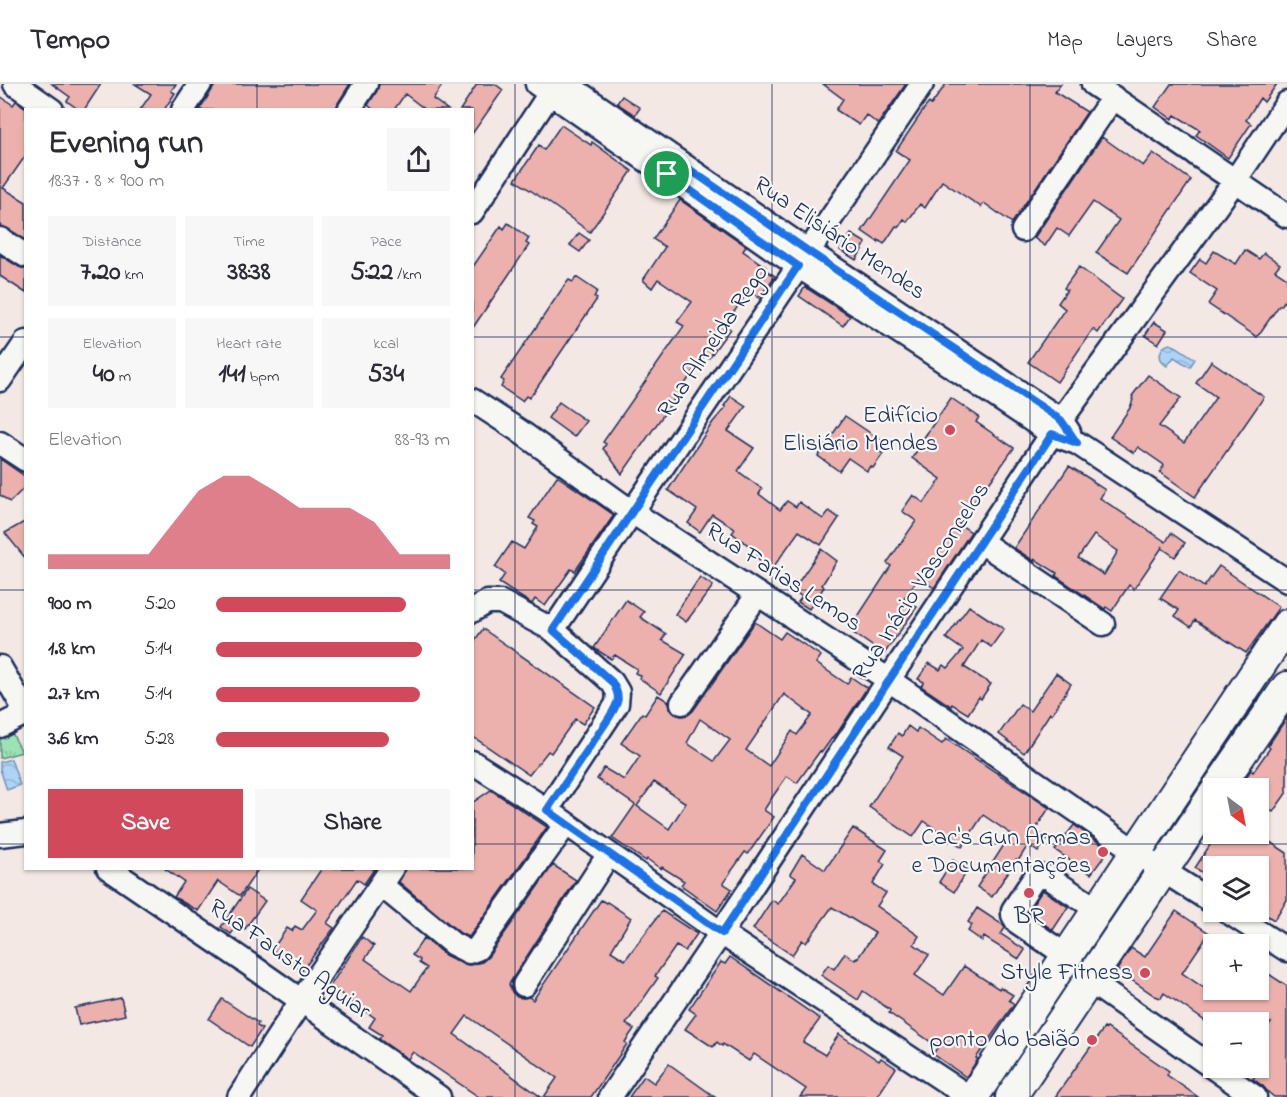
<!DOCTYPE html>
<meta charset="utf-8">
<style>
:root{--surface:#fff;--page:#f7f7f7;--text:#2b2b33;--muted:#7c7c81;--line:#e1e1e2;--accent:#d1495b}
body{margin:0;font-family:"Indie Flower",sans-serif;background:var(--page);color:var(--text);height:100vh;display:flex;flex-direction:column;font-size:22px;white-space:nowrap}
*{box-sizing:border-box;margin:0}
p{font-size:20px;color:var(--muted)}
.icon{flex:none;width:33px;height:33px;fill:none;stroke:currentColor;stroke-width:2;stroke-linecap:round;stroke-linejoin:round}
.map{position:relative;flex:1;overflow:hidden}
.drawer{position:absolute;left:24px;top:24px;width:450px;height:762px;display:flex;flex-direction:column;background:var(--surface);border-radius:0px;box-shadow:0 2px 4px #0004}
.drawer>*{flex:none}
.needle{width:39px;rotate:148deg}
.buttons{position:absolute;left:1203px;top:694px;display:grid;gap:12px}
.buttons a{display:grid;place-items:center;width:66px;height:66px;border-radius:0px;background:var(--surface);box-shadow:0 2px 4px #0004;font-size:30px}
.pin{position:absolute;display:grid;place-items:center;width:51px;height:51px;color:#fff;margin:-26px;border:3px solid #fff;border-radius:50%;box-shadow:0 2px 6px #0007}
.round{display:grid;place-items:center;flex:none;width:63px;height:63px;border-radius:0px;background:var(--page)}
.overview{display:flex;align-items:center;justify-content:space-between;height:102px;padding:0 24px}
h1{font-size:33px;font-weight:800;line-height:45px}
.metrics{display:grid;grid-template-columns:repeat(3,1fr);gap:9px;height:102px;padding:6px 24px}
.metrics div{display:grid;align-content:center;border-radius:0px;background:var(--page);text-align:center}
.metrics b{font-size:26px;font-weight:800}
.metrics small{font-size:16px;font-weight:400}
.metrics p{font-size:16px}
.chart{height:168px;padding:12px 24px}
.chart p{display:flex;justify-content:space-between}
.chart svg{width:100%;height:108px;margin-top:6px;fill:var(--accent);opacity:.7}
.cta{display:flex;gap:12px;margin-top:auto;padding:12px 24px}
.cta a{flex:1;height:69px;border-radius:0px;background:var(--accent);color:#fff;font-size:24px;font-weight:800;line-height:69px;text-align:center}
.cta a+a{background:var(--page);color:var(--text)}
ul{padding:0 24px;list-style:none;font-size:20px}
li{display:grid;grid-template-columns:96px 72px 1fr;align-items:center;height:45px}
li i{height:15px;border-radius:8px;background:var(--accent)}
header{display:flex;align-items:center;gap:36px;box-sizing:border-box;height:84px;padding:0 30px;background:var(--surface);border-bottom:2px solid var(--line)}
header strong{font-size:28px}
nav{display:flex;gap:33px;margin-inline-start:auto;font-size:21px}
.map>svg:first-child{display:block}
.grass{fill:url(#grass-tufts);stroke:#5b8988;stroke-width:1.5}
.water{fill:url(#water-waves);stroke:#7292b9;stroke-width:1.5}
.building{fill:#edb1ad;stroke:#1b2f5e;stroke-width:1.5;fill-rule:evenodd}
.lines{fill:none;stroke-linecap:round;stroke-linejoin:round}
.minor-casing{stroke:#1b2f5e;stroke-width:27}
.major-casing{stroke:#1b2f5e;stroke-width:34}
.minor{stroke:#f6f6f2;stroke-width:22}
.major{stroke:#f6f6f2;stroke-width:30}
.route-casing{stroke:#fff;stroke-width:12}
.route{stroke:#1a73e8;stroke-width:8}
.grid{fill:none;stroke:#1b2f5e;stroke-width:1.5;stroke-opacity:0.55}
.poi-dot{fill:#d1495b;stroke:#f6f6f2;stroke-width:2}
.labels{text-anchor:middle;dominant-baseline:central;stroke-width:4.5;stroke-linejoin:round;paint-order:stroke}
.street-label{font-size:24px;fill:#1b2f5e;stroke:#f6f6f2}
.poi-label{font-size:24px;fill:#1b2f5e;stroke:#f6f6f2;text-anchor:end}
</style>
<header>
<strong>Tempo</strong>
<nav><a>Map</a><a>Layers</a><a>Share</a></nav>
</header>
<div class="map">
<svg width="1287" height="1013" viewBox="0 0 1287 1013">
<defs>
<pattern id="grass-tufts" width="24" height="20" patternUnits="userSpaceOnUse" patternTransform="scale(1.5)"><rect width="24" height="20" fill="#9be3b2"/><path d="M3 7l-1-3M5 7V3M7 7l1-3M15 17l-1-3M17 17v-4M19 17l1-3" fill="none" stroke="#85c39c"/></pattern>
<pattern id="water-waves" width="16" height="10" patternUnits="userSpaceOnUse" patternTransform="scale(1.5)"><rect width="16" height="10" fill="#acd4f6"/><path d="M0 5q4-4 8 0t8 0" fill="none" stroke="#93b6d5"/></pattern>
</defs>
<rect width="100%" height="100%" fill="#f4e8e4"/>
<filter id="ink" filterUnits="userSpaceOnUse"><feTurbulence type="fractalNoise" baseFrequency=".0167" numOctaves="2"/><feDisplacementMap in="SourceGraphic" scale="12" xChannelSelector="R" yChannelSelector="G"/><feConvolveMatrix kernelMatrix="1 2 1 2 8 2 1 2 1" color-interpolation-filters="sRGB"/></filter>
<g filter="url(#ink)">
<!-- grass -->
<path class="grass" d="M 12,649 L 22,668 L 0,674 L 0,654 Z"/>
<!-- water -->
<path class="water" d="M 1170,260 L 1177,263 L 1195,275 L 1190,283 L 1174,273 L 1167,282 C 1157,276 1158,263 1170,260 Z
M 11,675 L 20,701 L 7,706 L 0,685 L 0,678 Z"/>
<!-- building -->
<path class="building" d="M 52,0 L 101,0 L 84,26 L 79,26 L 67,17 L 70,13 Z
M 135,0 L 176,0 L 171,7 L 175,9 L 164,26 L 140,26 L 151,10 Z
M 216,0 L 350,0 L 338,19 L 336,26 L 199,26 Z
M 379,0 L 443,0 L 433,15 L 448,26 L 426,26 L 405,10 L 394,26 L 374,26 L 368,21 L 377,7 Z
M 477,0 L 495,0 L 503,6 L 472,50 L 472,26 L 460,26 Z
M 823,0 L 906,0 L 878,40 L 866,31 L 859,41 L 836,26 L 843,15 Z
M 946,0 L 1061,0 L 1055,8 L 1087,28 L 1012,139 L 984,119 L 981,123 L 942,97 L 925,124 L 920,120 L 907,138 L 904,135 L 898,144 L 896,142 L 884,160 L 878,156 L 878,158 L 862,147 L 910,76 L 896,67 L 924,25 L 929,19 L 931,21 Z
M 1171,0 L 1277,0 L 1264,18 L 1260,14 L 1246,36 L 1251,40 L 1228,74 L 1196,51 L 1200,46 L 1175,31 L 1172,35 L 1155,23 Z
M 0,12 L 13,21 L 16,17 L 26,24 L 26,71 L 3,104 L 26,118 L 26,156 L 7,144 L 0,142 Z
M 622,12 L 640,24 L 635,31 L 617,19 Z
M 561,41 L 591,61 L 592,58 L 632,87 L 590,148 L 548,118 L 515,96 L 539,61 L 544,66 Z
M 1102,53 L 1143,82 L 1153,69 L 1191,96 L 1128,189 L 1096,169 L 1119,136 L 1093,118 L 1069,152 L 1057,144 L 1045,162 L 1034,154 Z
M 680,116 L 746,162 L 743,167 L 766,183 L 764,185 L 775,192 L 759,214 L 749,206 L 725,241 L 730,245 L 709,274 L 705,271 L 622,390 L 607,369 L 603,365 L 606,360 L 603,358 L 684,242 L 677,238 L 692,218 L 658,195 L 652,204 L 643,196 L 665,163 L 653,155 Z
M 508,139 L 529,154 L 526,159 L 529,161 L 472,245 L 472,184 L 501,142 L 504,145 Z
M 579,149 L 589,156 L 580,168 L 570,161 Z
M 851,150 L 866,159 L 856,176 L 840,166 Z
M 1245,166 L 1259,175 L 1264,169 L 1280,180 L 1275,186 L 1287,194 L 1287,213 L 1281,222 L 1280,221 L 1278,223 L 1257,253 L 1208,220 L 1217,207 L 1190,189 L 1200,175 L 1206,179 L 1214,167 L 1236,180 Z
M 0,171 L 19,183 L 26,185 L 26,209 L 0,192 Z
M 1079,183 L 1122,215 L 1098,249 L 1093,245 L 1057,298 L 1028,278 L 1065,225 L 1058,219 L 1067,206 L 1064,204 Z
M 576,193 L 597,207 L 594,213 L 597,215 L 534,308 L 529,314 L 526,312 L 522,317 L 501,303 L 504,297 L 501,295 L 564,202 L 569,196 L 573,198 Z
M 805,203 L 850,232 L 843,242 L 799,212 Z
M 1154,238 L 1167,246 L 1158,260 L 1145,251 Z
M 1211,277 L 1264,313 L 1195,413 L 1160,388 L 1164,381 L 1138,363 L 1134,369 L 1110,353 L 1132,321 L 1131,321 L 1133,316 L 1132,315 L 1133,313 L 1132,312 L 1148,291 L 1181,314 L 1159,342 L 1184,359 L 1216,313 L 1196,299 Z
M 731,312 L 746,322 L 728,347 L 754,364 L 738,387 L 762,405 L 759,410 L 780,426 L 787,417 L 796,423 L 799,418 L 823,435 L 829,427 L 839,434 L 821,461 L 799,447 L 772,485 L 756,473 L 759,469 L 732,449 L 735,445 L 712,430 L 700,448 L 688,439 L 697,426 L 668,406 L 713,338 L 726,323 L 724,322 Z
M 951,314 L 979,333 L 976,338 L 1014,364 L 985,405 L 984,404 L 959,440 L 971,448 L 934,504 L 919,493 L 904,514 L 917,523 L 884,570 L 849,546 L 891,482 L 887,479 L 916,437 L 902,427 L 913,411 L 924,419 L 941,395 L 912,374 L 922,359 L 921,358 Z
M 559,318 L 586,337 L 574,353 L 548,334 Z
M 845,332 L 885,359 L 879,367 L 883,370 L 873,384 L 870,382 L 867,387 L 848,374 L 839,387 L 818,372 Z
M 0,375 L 26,393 L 26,402 L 10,418 L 0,411 Z
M 1069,382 L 1093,397 L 1093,398 L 1105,406 L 1100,414 L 1166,458 L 1171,449 L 1185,459 L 1175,473 L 1162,464 L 1163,462 L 1134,505 L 1129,501 L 1112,527 L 1106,523 L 1105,525 L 1056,492 L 1057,489 L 1035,475 L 1034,477 L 1014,464 ZM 1094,451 L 1118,467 L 1104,491 L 1078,474 Z
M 557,392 L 614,431 L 575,487 L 571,485 L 545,522 L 535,515 L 532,520 L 499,499 L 505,490 L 495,483 L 512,458 L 524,465 L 538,443 L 533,440 L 535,437 L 529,434 Z
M 26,437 L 26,475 L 5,449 Z
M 821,465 L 837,477 L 822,501 L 824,503 L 809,525 L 798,518 L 802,513 L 793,506 Z
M 1219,482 L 1279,523 L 1246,569 L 1195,536 L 1191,543 L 1175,532 L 1179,526 L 1160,514 L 1179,486 L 1204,503 Z
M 700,493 L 713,502 L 686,538 L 675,530 Z
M 626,516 L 644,528 L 640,533 L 666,550 L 662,556 L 686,570 L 661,609 L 639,594 L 641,592 L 635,589 L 637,585 L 615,571 L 611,575 L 594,564 Z
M 969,522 L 1004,545 L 991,563 L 981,556 L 964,583 L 991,600 L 981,615 L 979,613 L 968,630 L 952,620 L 951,622 L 921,602 L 924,598 L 918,595 L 929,579 L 940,586 L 943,581 L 948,584 L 963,566 L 946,554 Z
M 755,538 L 780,555 L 785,548 L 821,572 L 816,579 L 847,600 L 851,593 L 867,604 L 836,651 L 835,650 L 822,668 L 820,667 L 797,699 L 787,692 L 771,715 L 764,726 L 774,733 L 748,770 L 745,768 L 723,799 L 732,805 L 717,827 L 681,801 L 684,797 L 662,783 L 661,785 L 647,775 L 646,777 L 612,754 L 635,721 L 597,695 L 604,684 L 624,696 L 640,672 L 621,659 L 642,629 L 645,631 L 658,611 L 669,618 L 670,625 L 675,630 L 681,632 L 688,631 L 693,627 ZM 784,610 L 812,631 L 797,651 L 792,647 L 769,682 L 746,666 ZM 700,635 L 730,656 L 714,677 L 687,659 ZM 654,698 L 686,719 L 669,745 L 637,722 Z
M 483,545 L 595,623 L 583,640 L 575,635 L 551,669 L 548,667 L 529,691 L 472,652 L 472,560 Z
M 1056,589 L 1071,600 L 1052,630 L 1050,629 L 1024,669 L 999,650 L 1020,620 L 1030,627 Z
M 1287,633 L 1287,708 L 1273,728 L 1258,719 L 1258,705 L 1238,705 L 1251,686 L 1253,688 L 1270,664 L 1268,662 Z
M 908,642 L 916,648 L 918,644 L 942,660 L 946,655 L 1049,724 L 1035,746 L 1048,755 L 1038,768 L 1028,761 L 1018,777 L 1016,776 L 992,813 L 977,803 L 1011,750 L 983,731 L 962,763 L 924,737 L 913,753 L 869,723 L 903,672 L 889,663 L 898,649 L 902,652 Z
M 491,706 L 547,743 L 469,853 L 460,849 L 399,798 L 403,791 L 405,784 L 472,784 L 472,719 Z
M 1074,741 L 1109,766 L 1091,790 L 1055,766 Z
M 853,744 L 887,766 L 880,777 L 885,780 L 873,800 L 886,809 L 877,822 L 919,852 L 914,860 L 929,871 L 915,891 L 944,911 L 964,882 L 999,905 L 1000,903 L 1013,911 L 1009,916 L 1014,920 L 976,974 L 978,975 L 966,993 L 933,970 L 938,963 L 889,929 L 890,926 L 863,907 L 858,916 L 821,891 L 828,881 L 834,885 L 845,869 L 855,876 L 856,874 L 857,875 L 875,849 L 832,823 L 806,859 L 802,856 L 792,871 L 753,845 L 772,816 L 778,820 L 796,794 L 790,790 L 802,770 L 825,786 Z
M 1217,750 L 1258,750 L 1287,769 L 1287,816 L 1274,836 L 1258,826 L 1258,783 L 1214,783 L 1214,796 L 1195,784 Z
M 953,776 L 968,786 L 954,808 L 939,798 Z
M 553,781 L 576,796 L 509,900 L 512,908 L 517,913 L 523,914 L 529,913 L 533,916 L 601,816 L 606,819 L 607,818 L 631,834 L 611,867 L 625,876 L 662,827 L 697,850 L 685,867 L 676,862 L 655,892 L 658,894 L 626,940 L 634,945 L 625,958 L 627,960 L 591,1013 L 544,1013 L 557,994 L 467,932 L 454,950 L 541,1013 L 479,1013 L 413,968 L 408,975 L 379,955 L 382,951 L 369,943 L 375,934 L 330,902 L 362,853 L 374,862 L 365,875 L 411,907 L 427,884 L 419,879 L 420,876 L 412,871 L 424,854 L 445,871 L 463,880 L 469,881 L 482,878 L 488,873 Z
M 164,784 L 259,784 L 240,812 L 218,797 L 198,827 L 174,813 L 184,798 Z
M 322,784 L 375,784 L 364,800 L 357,795 L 327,839 L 334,844 L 302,887 L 276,871 L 277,869 L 272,866 L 287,844 L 292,847 L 295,842 L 302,846 L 317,826 L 301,815 Z
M 247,805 L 265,817 L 245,845 L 238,841 L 231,850 L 221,843 Z
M 1042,807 L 1044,807 L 1068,823 L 1053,846 L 1027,829 Z
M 977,824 L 1003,841 L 1005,844 L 1001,850 L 1025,866 L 1019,875 L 984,853 L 982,857 L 968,847 L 972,841 L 968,838 Z
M 1176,827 L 1209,849 L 1182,889 L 1207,906 L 1258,906 L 1258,883 L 1287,902 L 1287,1013 L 1274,1013 L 1268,1008 L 1263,1002 L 1253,995 L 1258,987 L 1258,955 L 1271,939 L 1208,939 L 1164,909 L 1161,914 L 1155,912 L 1117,886 L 1131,864 L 1145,873 Z
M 730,873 L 820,935 L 803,958 L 825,971 L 839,950 L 879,977 L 881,974 L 896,984 L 877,1013 L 800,1013 L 806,1005 L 754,970 L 749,977 L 723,960 L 722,962 L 717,958 L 713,963 L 685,945 L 696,930 L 689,925 L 721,878 L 725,880 Z
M 121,914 L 125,931 L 79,941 L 75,924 Z
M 222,915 L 258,939 L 257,942 L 262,945 L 250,963 L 209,935 Z
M 1104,944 L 1106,945 L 1107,944 L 1169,987 L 1167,991 L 1198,1013 L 1055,1013 Z
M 669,980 L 715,1013 L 629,1013 L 644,992 L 654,999 Z"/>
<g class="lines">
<!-- minor casing -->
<g class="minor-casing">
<path id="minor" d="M 15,0 L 52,26
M 537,0 L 798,182 L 924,264 L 1052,350 L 1077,359 L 1287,497
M 566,0 L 808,167 L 1061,336 L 1069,348
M 1093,0 L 1287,132
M 183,26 L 200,0
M 349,26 L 366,0
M 472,128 L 556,0
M 1023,146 L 1113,13
M 0,155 L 26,172
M 0,296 L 26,258
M 472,316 L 518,346 L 632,428 L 889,596 L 1162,786 L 1214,819
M 0,359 L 26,376
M 981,458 L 1103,540
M 472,527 L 487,518 L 501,518 L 521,529 L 553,546 L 612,598 L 618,608 L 617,620 L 547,726
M 553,546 L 632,428 L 922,0
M 0,583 L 26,628
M 682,619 L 758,510
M 0,642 L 26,629
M 472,678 L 547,726 L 721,849 L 969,1013
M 0,751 L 26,748
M 108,784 L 256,885 L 439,1013
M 381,801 L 453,860 L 469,868 L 477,865 L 566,740
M 1228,828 L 1287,866
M 1067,872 L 1017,838 L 1013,831 L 1013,826 L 1033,796 L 1041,793 L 1048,793 L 1098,826
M 1088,896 L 1255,1013
M 524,901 L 609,770
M 239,1013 L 301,917 L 392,784
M 610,1013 L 721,849 L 1061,336 L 1234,98 L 1287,19"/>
</g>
<!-- major casing -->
<g class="major-casing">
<path id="major" d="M 1217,705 L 1287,603
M 973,1013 L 1287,541
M 1011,1013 L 1214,710"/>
</g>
<!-- minor -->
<use href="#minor" class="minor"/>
<!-- major -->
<use href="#major" class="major"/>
</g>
</g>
<g class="lines" filter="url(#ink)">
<!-- route casing -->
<g class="route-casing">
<path id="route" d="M 676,76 L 808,167 L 1061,336 L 1077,359 L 1052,350 L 722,849 L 547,726 L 609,634 C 618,619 622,614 612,598 L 553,546 L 632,428 L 798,182 L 667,90 Z"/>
</g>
<!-- route -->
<use href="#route" class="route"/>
</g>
<!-- grid -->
<path class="grid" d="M 257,0 L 257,26M 515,0 L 515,1013M 772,0 L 772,1013M 1030,0 L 1030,1013M 0,253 L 26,253M 472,253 L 1287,253M 0,506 L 26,506M 472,506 L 1287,506M 0,760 L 26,760M 472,760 L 1287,760M 257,784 L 257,1013"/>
<!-- markers -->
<g class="poi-dot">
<circle cx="950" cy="346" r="6"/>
<circle cx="1103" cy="768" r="6"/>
<circle cx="1029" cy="809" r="6"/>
<circle cx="1145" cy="889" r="6"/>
<circle cx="1092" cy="956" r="6"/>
</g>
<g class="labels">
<!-- street labels -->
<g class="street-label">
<text transform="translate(839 155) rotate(34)">Rua Elisiário Mendes</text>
<text transform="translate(714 258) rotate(-56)">Rua Almeida Rego</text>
<text transform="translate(783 494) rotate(33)">Rua Farias Lemos</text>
<text transform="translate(922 498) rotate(-57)">Rua Inácio Vasconcelos</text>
<text transform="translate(289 876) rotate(35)">Rua Fausto Aguiar</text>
</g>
<!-- poi labels -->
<g class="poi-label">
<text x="938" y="332">Edifício<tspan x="938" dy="28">Elisiário Mendes</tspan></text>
<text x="1091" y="754">Cac's Gun Armas<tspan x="1091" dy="28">e Documentações</tspan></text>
<text x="1029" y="833" text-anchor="middle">BR</text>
<text x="1133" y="889">Style Fitness</text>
<text x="1080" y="956">ponto do baião</text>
</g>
</g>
</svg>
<div class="buttons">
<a><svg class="needle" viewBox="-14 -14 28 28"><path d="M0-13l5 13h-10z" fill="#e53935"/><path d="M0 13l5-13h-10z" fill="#7c7c81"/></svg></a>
<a><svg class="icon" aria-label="layers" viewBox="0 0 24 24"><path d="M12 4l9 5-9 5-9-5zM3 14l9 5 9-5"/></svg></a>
<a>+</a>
<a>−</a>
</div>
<div class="pin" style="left:667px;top:90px;background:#1e9e55"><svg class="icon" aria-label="arrive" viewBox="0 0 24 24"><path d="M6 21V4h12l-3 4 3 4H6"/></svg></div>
<section class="drawer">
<div class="overview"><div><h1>Evening run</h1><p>18:37 · 8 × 900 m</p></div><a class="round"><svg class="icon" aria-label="share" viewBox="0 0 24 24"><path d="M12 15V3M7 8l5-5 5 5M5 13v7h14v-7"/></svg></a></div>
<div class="metrics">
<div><p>Distance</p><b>7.20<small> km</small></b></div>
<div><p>Time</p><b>38:38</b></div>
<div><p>Pace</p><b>5:22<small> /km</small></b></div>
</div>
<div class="metrics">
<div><p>Elevation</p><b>40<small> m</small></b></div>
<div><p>Heart rate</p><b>141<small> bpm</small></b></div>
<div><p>kcal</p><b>534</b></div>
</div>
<div class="chart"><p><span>Elevation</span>88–93 m</p>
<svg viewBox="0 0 160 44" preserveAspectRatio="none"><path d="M0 44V38L10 38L20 38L30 38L40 38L50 25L60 12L70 6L80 6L90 12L100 19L110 19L120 19L130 25L140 38L150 38L160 38V44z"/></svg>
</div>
<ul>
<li><b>900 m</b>5:20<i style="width:81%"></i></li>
<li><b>1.8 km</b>5:14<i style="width:88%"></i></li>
<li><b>2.7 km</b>5:14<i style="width:87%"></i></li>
<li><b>3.6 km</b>5:28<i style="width:74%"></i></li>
</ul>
<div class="cta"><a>Save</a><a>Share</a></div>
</section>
</div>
